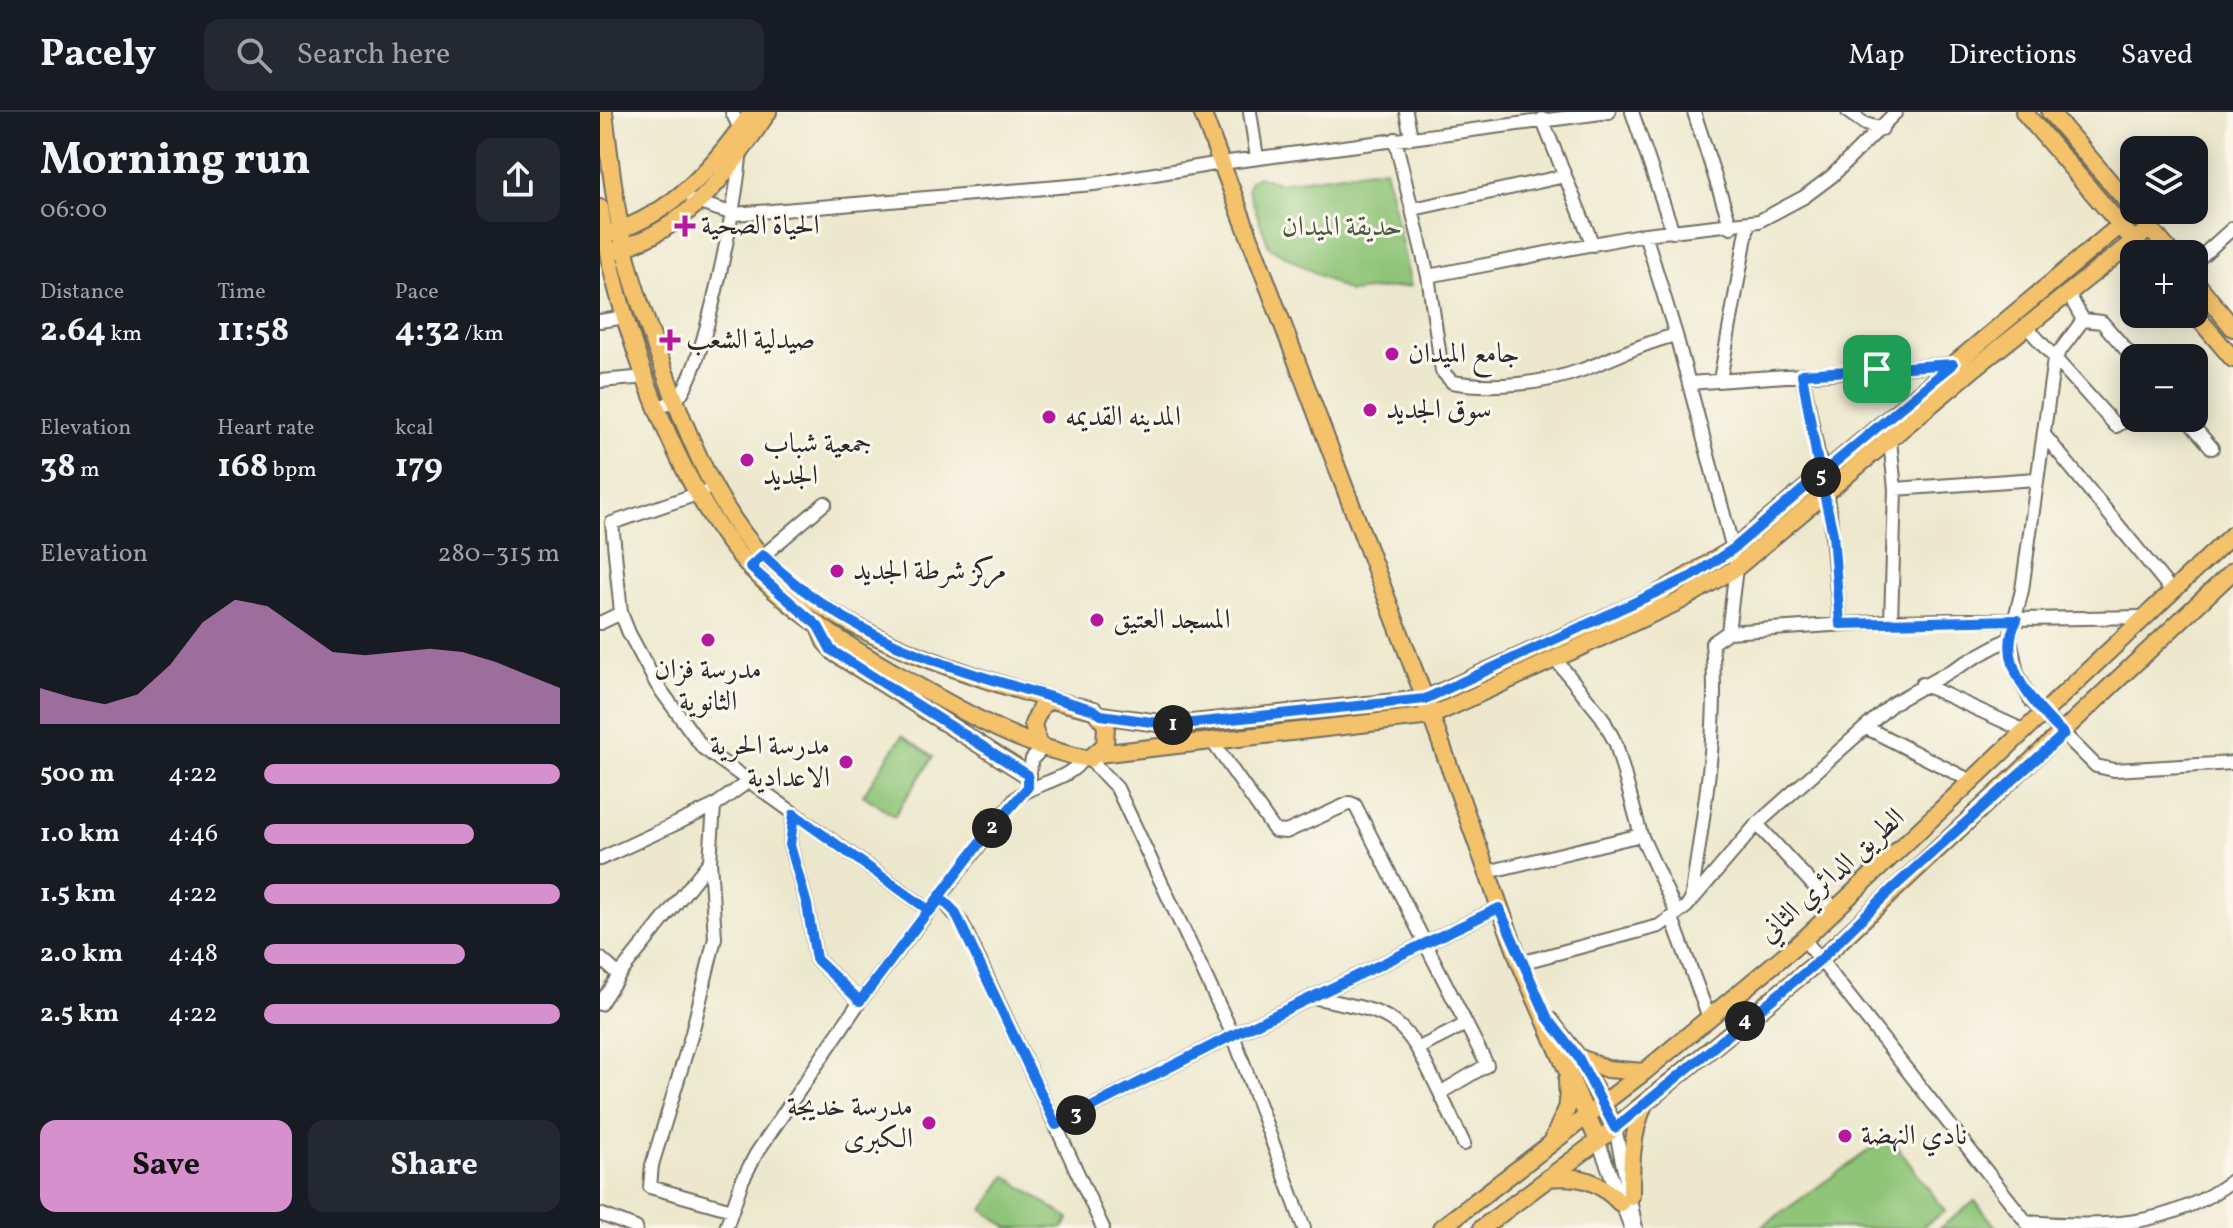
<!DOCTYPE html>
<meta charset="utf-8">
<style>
:root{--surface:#171b24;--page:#242831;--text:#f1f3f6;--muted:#9ea1a6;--line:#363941;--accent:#d690ce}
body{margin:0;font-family:Vollkorn,Amiri,serif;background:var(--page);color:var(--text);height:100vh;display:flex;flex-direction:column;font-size:30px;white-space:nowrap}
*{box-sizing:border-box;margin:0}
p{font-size:26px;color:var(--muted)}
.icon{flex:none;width:44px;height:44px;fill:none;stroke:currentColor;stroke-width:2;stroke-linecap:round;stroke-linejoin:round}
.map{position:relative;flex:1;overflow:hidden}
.panel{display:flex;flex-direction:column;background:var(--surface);width:600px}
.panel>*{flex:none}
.controls{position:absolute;left:1520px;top:24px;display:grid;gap:16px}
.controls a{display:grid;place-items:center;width:88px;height:88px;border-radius:16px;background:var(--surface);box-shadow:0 4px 20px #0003;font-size:40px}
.pin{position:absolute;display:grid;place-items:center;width:68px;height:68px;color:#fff;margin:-34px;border-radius:16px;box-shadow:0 4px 12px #0006}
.km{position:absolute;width:40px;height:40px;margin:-20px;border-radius:50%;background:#222;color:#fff;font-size:22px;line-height:40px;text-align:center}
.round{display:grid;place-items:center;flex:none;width:84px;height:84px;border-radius:16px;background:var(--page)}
.headline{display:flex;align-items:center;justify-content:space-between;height:136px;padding:0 40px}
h1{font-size:44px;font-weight:700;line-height:60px}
.metrics{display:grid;grid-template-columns:repeat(3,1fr);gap:12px;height:136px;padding:8px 40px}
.metrics div{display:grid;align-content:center}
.metrics b{font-size:34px;font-weight:700}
.metrics small{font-size:22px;font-weight:400}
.metrics p{font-size:22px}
.chart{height:224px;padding:16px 40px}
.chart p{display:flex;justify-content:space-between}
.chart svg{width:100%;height:144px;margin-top:8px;fill:var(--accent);opacity:.7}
.primary-button{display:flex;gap:16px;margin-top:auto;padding:16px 40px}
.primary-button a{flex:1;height:92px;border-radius:16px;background:var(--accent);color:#111;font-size:32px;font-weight:700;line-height:92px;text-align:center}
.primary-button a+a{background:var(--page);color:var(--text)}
ul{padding:0 40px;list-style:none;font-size:26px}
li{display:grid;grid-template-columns:128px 96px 1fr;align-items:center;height:60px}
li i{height:20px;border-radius:10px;background:var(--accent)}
header{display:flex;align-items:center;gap:48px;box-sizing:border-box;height:112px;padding:0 40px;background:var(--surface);border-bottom:2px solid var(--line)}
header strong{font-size:38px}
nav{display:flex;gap:44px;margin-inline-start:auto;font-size:28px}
.search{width:560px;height:72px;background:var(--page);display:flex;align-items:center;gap:20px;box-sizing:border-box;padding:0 28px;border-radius:16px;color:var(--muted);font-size:30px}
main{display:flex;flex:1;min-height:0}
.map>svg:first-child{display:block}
.green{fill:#8fc578;stroke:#5d7852;stroke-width:2}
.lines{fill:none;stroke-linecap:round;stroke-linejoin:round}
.minor-casing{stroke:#6f6d64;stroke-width:16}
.major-casing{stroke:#6f6d64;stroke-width:20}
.minor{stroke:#fff;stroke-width:12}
.major{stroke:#f3c26a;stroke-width:16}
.route-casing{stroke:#fff;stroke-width:16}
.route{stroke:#1a73e8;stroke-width:10}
.poi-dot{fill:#b5179e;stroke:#fbf7ec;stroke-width:3}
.labels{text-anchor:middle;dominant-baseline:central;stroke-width:6;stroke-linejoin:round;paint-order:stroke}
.poi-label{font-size:28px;fill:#2b2b2b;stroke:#fbf7ec;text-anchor:start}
.park-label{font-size:28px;fill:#495942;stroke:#fbf7ec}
.street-label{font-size:28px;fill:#2b2b2b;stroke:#fbf7ec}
</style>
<header>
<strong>Pacely</strong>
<div class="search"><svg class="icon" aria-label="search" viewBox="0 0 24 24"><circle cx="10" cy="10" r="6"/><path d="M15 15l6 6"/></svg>Search here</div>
<nav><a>Map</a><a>Directions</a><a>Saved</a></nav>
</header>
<main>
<section class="panel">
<div class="headline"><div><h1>Morning run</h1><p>06:00</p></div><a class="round"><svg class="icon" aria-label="share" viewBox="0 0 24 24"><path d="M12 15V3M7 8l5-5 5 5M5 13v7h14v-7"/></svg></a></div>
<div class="metrics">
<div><p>Distance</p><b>2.64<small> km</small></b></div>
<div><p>Time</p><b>11:58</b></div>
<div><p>Pace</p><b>4:32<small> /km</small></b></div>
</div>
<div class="metrics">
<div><p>Elevation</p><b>38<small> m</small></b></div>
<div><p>Heart rate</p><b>168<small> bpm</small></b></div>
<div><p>kcal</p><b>179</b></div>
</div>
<div class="chart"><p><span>Elevation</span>280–315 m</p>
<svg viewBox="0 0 160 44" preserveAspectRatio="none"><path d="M0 44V33L10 36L20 38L30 35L40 26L50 13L60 6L70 8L80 15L90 22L100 23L110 22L120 21L130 22L140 25L150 29L160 33V44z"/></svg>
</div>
<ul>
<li><b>500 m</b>4:22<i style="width:100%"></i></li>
<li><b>1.0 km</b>4:46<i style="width:71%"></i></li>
<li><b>1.5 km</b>4:22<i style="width:100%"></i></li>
<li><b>2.0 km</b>4:48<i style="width:68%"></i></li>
<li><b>2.5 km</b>4:22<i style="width:100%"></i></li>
</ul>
<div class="primary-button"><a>Save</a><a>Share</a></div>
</section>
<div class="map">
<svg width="1633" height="1116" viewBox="0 0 1633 1116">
<rect width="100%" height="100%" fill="#fbf7ec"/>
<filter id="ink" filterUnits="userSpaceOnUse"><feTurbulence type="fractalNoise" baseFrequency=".0125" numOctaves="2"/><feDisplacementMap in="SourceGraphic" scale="16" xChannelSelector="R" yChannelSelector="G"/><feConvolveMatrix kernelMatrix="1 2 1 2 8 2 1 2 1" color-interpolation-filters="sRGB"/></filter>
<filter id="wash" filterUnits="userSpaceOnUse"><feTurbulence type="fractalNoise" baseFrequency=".006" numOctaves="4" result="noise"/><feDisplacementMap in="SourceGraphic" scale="32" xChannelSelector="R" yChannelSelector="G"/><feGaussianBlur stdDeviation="1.8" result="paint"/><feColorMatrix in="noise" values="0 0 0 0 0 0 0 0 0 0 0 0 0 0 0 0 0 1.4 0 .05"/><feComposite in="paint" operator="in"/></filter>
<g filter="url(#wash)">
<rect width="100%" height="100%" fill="#ede8cd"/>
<!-- green -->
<path class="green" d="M 785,56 L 811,174 L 749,180 L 669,135 L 648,77 L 650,69 L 658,64 L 678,71 Z
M 302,624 L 333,645 L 294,704 L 263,683 Z
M 1289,1024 L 1345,1099 L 1321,1116 L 1160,1116 Z
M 406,1064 L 469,1107 L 463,1116 L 409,1116 L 383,1098 Z
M 1375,1089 L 1397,1116 L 1340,1116 Z"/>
</g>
<g filter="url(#ink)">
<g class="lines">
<!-- minor casing -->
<g class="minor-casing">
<path id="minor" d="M 132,0 L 140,17
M 650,0 L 657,46
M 806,0 L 811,25
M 1032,0 L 1073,120
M 1094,0 L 1131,115
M 1248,0 L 1265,12 L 1282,17
M 942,7 L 993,133
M 795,27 L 828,164 L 1045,122 L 1159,109 L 1204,85 L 1232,64 L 1296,0
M 93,89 L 134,102 L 494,72 L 621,51 L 1009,0
M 813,97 L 965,64
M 1045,122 L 1076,223 L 1133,437 L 1136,456 L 1128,520 L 1291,509 L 1544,505
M 1594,151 L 1633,116
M 828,164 L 842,259 L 852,270 C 892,277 944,272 982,258 C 1015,246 1042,231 1076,223
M 1468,181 L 1483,208 L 1454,247 L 1422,478 L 1410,526 L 1417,561 L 1431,589 L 1496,654 L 1514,658 L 1633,651
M 1483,208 L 1502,210 L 1534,247
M 0,209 L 26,205
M 1426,214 L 1516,314 L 1534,304
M 1202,262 L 1230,401 L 1240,512
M 1120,268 L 1148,113
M 0,269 L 47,265
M 1089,271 L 1353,252
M 58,296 C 66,292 75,290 80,283 C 105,251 137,89 140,44
M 1586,306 L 1612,336
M 1446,325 L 1572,479
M 1290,329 L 1295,377 L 1291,509
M 1295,377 L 1436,367
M 103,380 L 12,411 L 21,501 L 29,521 L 57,573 L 103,636 L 330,799
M 158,448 L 225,391
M 0,511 L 21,501
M 956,548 L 1002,605 L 1016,632 L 1041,723
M 1322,572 L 1425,619
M 1267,616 L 1373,670
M 612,629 L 675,719 L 686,720 L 750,691 L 755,693 L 887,953 L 840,981 C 802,901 797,902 712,885
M 489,647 L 517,676 L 633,923 L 704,1116
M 428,668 L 432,647 L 443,636
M 114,694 L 110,749 L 115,826 L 92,921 L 52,1053 L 50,1075 L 132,1098
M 194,702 L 190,733 L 207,793 L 216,847 L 260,889
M 1157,712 L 1236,798
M 0,747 L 114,694 L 149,669
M 887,760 L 1041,723 L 1077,802
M 341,786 L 362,811 L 503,1116
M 1091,789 C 1103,702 1120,618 1112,531 L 1128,520
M 1072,806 L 1109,906
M 1204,827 L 1431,1116
M 0,846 L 19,863 L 110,749
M 920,851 L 1059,814 L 1086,795 L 1157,712 L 1293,591 L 1410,526
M 0,892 L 19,863
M 819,936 L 866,912
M 840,981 L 864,1032
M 456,1013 L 633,923 L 899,796
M 1015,1016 L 1036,1116
M 998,1029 L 1031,1116
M 0,1102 L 36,1116
M 1426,1110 C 1502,1116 1570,1116 1633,1068
M 126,1116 L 142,1069 L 156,1042 L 260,889 L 415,687 C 434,670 470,669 483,646"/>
</g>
<!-- major casing -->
<g class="major-casing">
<path id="major" d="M 4,0 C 9,40 13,81 21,120 C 29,163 45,206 60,247 C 91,333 125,424 202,481 C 276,534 365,562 451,588
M 602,0 L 825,587 L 920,851 L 998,1029
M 1424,0 L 1545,142
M 1450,0 L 1572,142
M 0,96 C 15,202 76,377 150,455 C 199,506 262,543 323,577 C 376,607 428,636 489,647 L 505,633 L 506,613 L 494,598 L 451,588 L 442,593 L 433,612 L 438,632
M 10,121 C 74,102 115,53 152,0
M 17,138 C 93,114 126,62 168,0
M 1594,168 L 1633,216
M 1594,201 L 1633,247
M 219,515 L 225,530 L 236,542 L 428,663
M 501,603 L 573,613 L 825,587 L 1054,484 L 1133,437 L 1536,100
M 498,642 L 831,604 L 1080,489 L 1136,456 L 1372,258 L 1550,116
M 950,909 L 978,945 L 1015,1016
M 978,945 L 1007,957 L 1044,960
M 954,1025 L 968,994 L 967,967
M 948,1066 C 980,1063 998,1068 1020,1091
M 1031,1084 C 1031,1052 1031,1025 1043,995
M 841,1116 L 1044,960 L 1204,827 L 1633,422
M 882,1116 L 998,1029 L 1220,848 L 1633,459"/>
</g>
<!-- minor -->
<use href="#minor" class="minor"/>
<!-- major -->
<use href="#major" class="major"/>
</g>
</g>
<g class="lines" filter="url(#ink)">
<!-- route casing -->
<g class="route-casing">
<path id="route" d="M 1277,257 L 1202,262 L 1220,363 L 1133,437 L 1092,464 L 825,587 L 573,613 L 501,603 L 494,598 C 367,559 263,540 163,443 L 150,455 L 218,514 L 231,538 L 428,663 L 428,675 L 382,728 L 260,889 L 216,847 L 207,793 L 190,733 L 194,702 L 330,799 L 341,786 L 355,800 L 456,1013 L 633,923 L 899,796 L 947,905 L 978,945 L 1015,1016 L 1220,848 L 1292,777 L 1464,622 C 1435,595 1394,550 1417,508 L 1240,512 L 1233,422 L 1220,363 L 1353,252 L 1277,257"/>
</g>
<!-- route -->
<use href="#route" class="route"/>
</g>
<!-- markers -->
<g class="poi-dot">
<path d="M81 102h8v8h8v8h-8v8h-8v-8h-8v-8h8z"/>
<path d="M66 216h8v8h8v8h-8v8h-8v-8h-8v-8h8z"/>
<circle cx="792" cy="242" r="8"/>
<circle cx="770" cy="298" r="8"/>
<circle cx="449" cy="305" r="8"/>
<circle cx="147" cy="348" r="8"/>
<circle cx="237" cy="459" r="8"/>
<circle cx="497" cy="508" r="8"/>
<circle cx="108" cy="528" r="8"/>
<circle cx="246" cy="650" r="8"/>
<circle cx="329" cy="1011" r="8"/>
<circle cx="1245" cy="1024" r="8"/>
</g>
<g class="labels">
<!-- poi labels -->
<g class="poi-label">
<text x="101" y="114">الحياة الصحية</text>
<text x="86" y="228">صيدلية الشعب</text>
<text x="808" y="242">جامع الميدان</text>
<text x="786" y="298">سوق الجديد</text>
<text x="465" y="305">المدينه القديمه</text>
<text x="163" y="332">جمعية شباب<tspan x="163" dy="32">الجديد</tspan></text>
<text x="253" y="459">مركز شرطة الجديد</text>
<text x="513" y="508">المسجد العتيق</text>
<text x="108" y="558" text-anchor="middle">مدرسة فزان<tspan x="108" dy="32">الثانوية</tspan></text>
<text x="230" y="634" text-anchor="end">مدرسة الحرية<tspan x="230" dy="32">الاعدادية</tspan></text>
<text x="313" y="995" text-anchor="end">مدرسة خديجة<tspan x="313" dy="32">الكبرى</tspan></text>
<text x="1261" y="1024">نادي النهضة</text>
</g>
<!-- park labels -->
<g class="park-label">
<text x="742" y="115">حديقة الميدان</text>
</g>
<!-- street labels -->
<g class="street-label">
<text transform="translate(1232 764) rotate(-42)">الطريق الدائري الثاني</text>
</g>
</g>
</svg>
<div class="controls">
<a><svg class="icon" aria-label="layers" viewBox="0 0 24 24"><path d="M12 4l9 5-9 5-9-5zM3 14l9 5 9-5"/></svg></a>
<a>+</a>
<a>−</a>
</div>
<div class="pin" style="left:1277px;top:257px;background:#1e9e55"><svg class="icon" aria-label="arrive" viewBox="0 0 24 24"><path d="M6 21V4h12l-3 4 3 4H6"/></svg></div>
<b class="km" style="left:573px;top:613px">1</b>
<b class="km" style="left:392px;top:716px">2</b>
<b class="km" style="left:476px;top:1003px">3</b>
<b class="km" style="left:1145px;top:909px">4</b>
<b class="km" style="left:1221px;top:365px">5</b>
</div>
</main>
